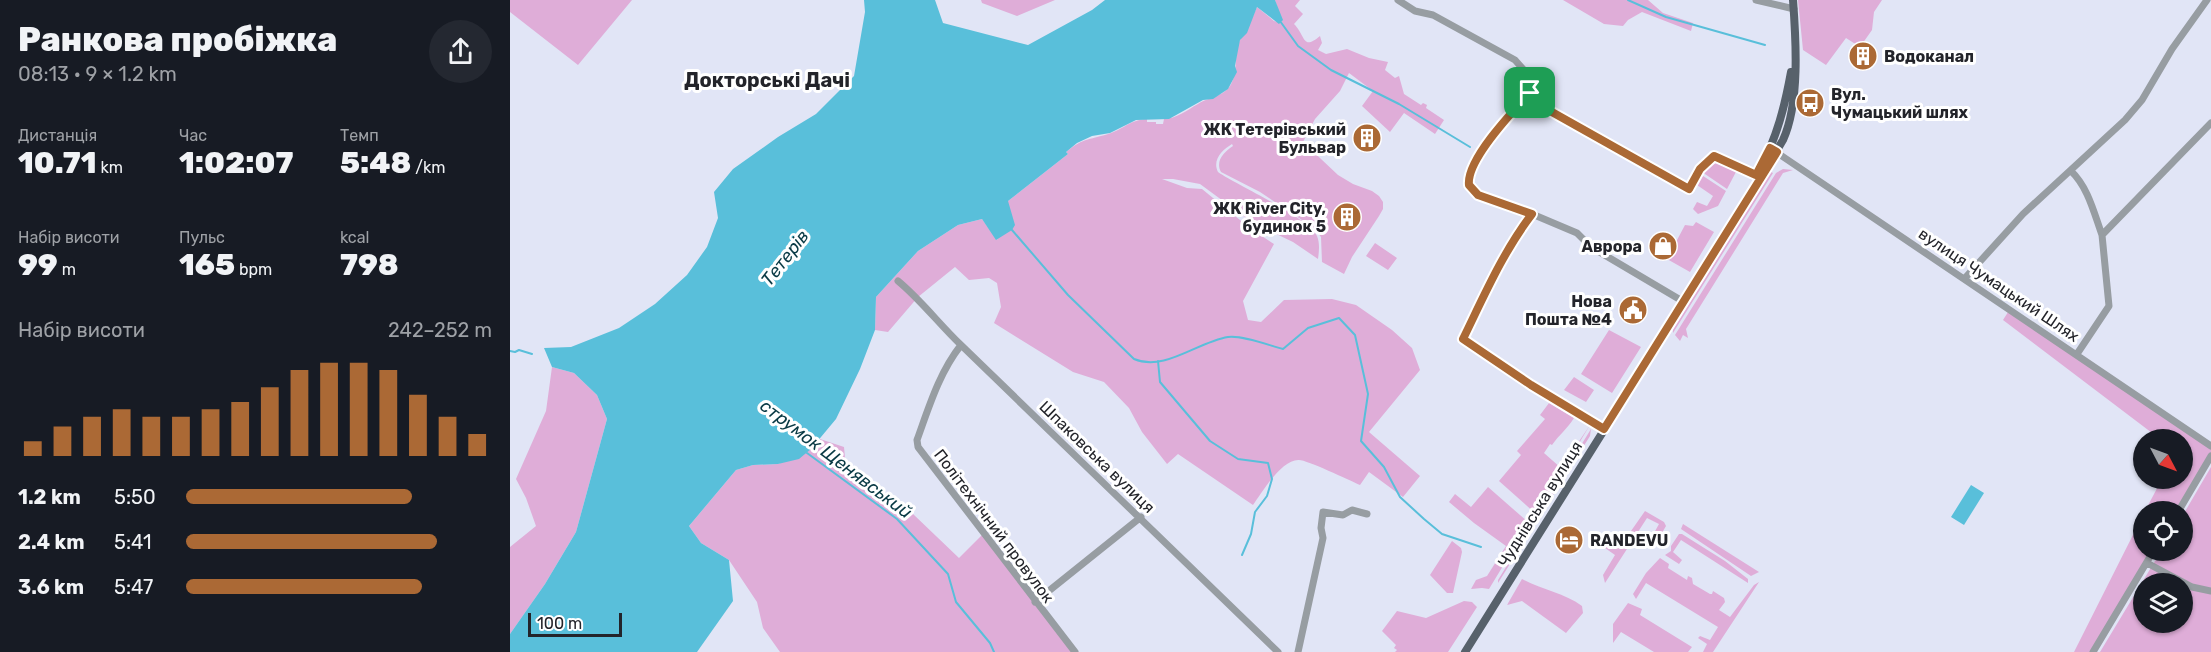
<!DOCTYPE html>
<html lang="uk">
<meta charset="utf-8">
<style>
:root{--surface:#171b24;--page:#242831;--text:#f1f3f6;--muted:#9ea1a6;--accent:#ab6935}
body{margin:0;font-family:Rubik,sans-serif;background:var(--page);color:var(--text);height:100vh;display:flex;flex-direction:column;font-size:22px;white-space:nowrap}
*{box-sizing:border-box;margin:0}
p{font-size:20px;color:var(--muted)}
.icon{flex:none;width:33px;height:33px;fill:none;stroke:currentColor;stroke-width:2;stroke-linecap:round;stroke-linejoin:round}
.map{position:relative;flex:1;overflow:hidden}
.side{display:flex;flex-direction:column;background:var(--surface);width:510px}
.side>*{flex:none}
.needle{width:39px;rotate:131deg}
.controls{position:absolute;left:1623px;top:429px;display:grid;gap:12px}
.controls a{display:grid;place-items:center;width:60px;height:60px;border-radius:50%;background:var(--surface);box-shadow:0 2px 4px #0004;font-size:30px}
.scale{position:absolute;left:18px;bottom:15px;width:94px;box-sizing:border-box;padding-left:6px;border:3px solid #23242a;border-top:0;font-size:16px;line-height:21px;white-space:nowrap;color:#23242a;-webkit-text-stroke:4px #fff;paint-order:stroke}
.pin{position:absolute;display:grid;place-items:center;width:51px;height:51px;color:#fff;margin:-26px;border-radius:12px;box-shadow:0 3px 9px #0006}
.round{display:grid;place-items:center;flex:none;width:63px;height:63px;border-radius:32px;background:var(--page)}
.headline{display:flex;align-items:center;justify-content:space-between;height:102px;padding:0 18px}
h1{font-size:33px;font-weight:800;line-height:45px}
.stats{display:grid;grid-template-columns:repeat(3,1fr);gap:9px;height:102px;padding:6px 18px}
.stats div{display:grid;align-content:center}
.stats b{font-size:30px;font-weight:800}
.stats small{font-size:16px;font-weight:400}
.stats p{font-size:16px}
.chart{height:168px;padding:12px 18px}
.chart p{display:flex;justify-content:space-between}
.chart svg{width:100%;height:108px;margin-top:6px;stroke:var(--accent);stroke-width:6}
ul{padding:0 18px;list-style:none;font-size:20px}
li{display:grid;grid-template-columns:96px 72px 1fr;align-items:center;height:45px}
li i{height:15px;border-radius:8px;background:var(--accent)}
main{display:flex;flex:1;min-height:0}
.map>svg:first-child{display:block}
.green{fill:#dfadd8;fill-rule:evenodd}
.water{fill:#59bfda}
.lines{fill:none;stroke-linecap:round;stroke-linejoin:round}
.stream{stroke:#59bfda;stroke-width:2}
.minor{stroke:#979da2;stroke-width:7}
.major{stroke:#57616b;stroke-width:8}
.route-casing{stroke:#fff;stroke-width:12}
.route{stroke:#ab6935;stroke-width:8}
.labels{text-anchor:middle;dominant-baseline:central;stroke-width:6;stroke-linejoin:round;paint-order:stroke}
.poi-label{font-size:16px;font-weight:bold;fill:#23242a;stroke:#fff;text-anchor:end}
.street-label{font-size:16px;fill:#23242a;stroke:#fff}
.water-label{font-size:18px;font-style:italic;fill:#093a45;stroke:#fff}
.quarter-label{font-size:20px;font-weight:bold;fill:#23242a;stroke:#fff}
</style>
<main>
<section class="side">
<div class="headline"><div><h1>Ранкова пробіжка</h1><p>08:13 · 9 × 1.2 km</p></div><a class="round"><svg class="icon" aria-label="share" viewBox="0 0 24 24"><path d="M12 15V3M7 8l5-5 5 5M5 13v7h14v-7"/></svg></a></div>
<div class="stats">
<div><p>Дистанція</p><b>10.71<small> km</small></b></div>
<div><p>Час</p><b>1:02:07</b></div>
<div><p>Темп</p><b>5:48<small> /km</small></b></div>
</div>
<div class="stats">
<div><p>Набір висоти</p><b>99<small> m</small></b></div>
<div><p>Пульс</p><b>165<small> bpm</small></b></div>
<div><p>kcal</p><b>798</b></div>
</div>
<div class="chart"><p><span>Набір висоти</span>242–252 m</p>
<svg viewBox="0 0 160 44" preserveAspectRatio="none"><path d="M5 44V38M15 44V32M25 44V28M35 44V25M45 44V28M55 44V28M65 44V25M75 44V22M85 44V16M95 44V9M105 44V6M115 44V6M125 44V9M135 44V19M145 44V28M155 44V35"/></svg>
</div>
<ul>
<li><b>1.2 km</b>5:50<i style="width:74%"></i></li>
<li><b>2.4 km</b>5:41<i style="width:82%"></i></li>
<li><b>3.6 km</b>5:47<i style="width:77%"></i></li>
</ul>
</section>
<div class="map">
<svg width="1701" height="652" viewBox="0 0 1701 652">
<rect width="100%" height="100%" fill="#e1e5f6"/>
<!-- green -->
<path class="green" d="M 0,0 L 122,0 L 68,65 L 0,12 Z
M 471,0 L 545,0 L 507,16 L 472,3 Z
M 765,0 L 790,0 L 785,6 L 793,14 L 784,24 C 796,36 792,51 810,36 L 812,43 L 808,50 L 816,54 L 837,49 L 859,58 L 878,62 L 875,70 L 885,78 L 889,76 L 894,94 L 911,105 L 913,103 L 917,105 L 916,108 L 934,120 L 925,134 L 894,113 L 880,132 L 852,106 L 863,91 L 839,73 L 830,91 L 805,119 L 793,142 L 828,175 L 843,184 L 862,191 L 869,196 L 873,202 L 873,209 L 869,216 L 842,257 L 834,274 L 812,262 L 811,237 L 804,228 L 750,192 L 711,172 C 705,161 714,152 723,146 L 722,144 C 712,150 702,160 708,172 C 728,186 797,216 807,236 C 810,243 809,252 808,259 L 783,242 L 743,223 L 690,184 L 663,179 L 652,179 L 677,188 L 692,189 L 741,229 L 764,244 L 733,301 L 738,320 L 751,322 L 774,300 L 822,299 L 846,305 L 882,330 L 902,348 L 910,370 L 859,432 L 910,476 L 893,497 L 859,472 L 850,485 C 839,480 797,460 789,460 C 772,459 752,492 743,505 L 668,454 L 657,464 L 632,432 L 619,408 L 594,382 L 563,372 L 484,323 L 491,307 L 487,283 L 479,278 L 459,280 L 445,267 L 408,297 L 378,332 L 365,330 L 366,297 L 408,251 L 448,225 L 472,219 L 487,240 L 498,201 L 558,154 L 556,152 C 574,137 581,140 601,133 C 615,128 620,120 637,119 L 637,122 L 646,122 L 646,124 L 653,124 L 654,119 C 666,119 677,110 688,104 C 698,97 711,98 720,86 C 729,72 723,55 730,40 C 736,29 742,19 747,7 L 764,21 L 772,23 Z
M 1053,0 L 1138,0 L 1153,13 L 1183,23 L 1181,31 L 1132,12 L 1118,20 L 1113,26 L 1094,24 Z
M 1288,0 L 1372,0 L 1364,12 L 1362,30 L 1350,47 L 1336,38 L 1316,65 L 1293,50 Z
M 1208,163 L 1227,170 L 1217,189 L 1192,172 L 1199,164 Z
M 1273,169 L 1283,170 L 1273,173 L 1176,329 L 1178,338 L 1173,335 L 1170,341 L 1165,335 L 1266,173 Z
M 1261,172 L 1263,173 L 1163,333 L 1163,329 Z
M 1190,174 L 1216,191 L 1208,206 L 1188,214 L 1183,209 L 1187,202 L 1197,206 L 1203,196 L 1187,185 L 1186,182 Z
M 1186,222 L 1204,232 L 1180,272 L 1157,259 L 1175,225 L 1183,226 Z
M 865,243 L 887,258 L 878,270 L 856,256 Z
M 1500,309 L 1701,446 L 1701,456 L 1668,511 L 1635,511 L 1652,479 L 1672,478 L 1672,440 L 1650,439 L 1493,320 Z
M 1099,330 L 1131,347 L 1102,393 L 1071,374 Z
M 42,367 L 64,373 L 87,395 L 97,419 L 66,532 L 35,584 L 0,634 L 0,547 L 26,526 L 16,498 L 6,479 L 36,411 Z
M 1064,377 L 1084,390 L 1076,402 L 1054,390 Z
M 1039,403 L 1064,418 C 1057,429 1049,435 1042,445 L 1040,444 L 1034,453 L 1051,468 L 1080,425 L 1026,514 L 989,481 L 1011,455 L 1007,451 L 1035,419 L 1030,415 Z
M 1081,429 L 1080,436 L 988,583 L 988,580 Z
M 310,439 L 334,447 L 336,468 L 358,475 L 363,492 L 377,509 L 403,514 L 449,558 L 473,534 L 565,652 L 270,652 L 253,628 L 247,602 L 219,560 L 191,543 L 179,526 L 226,470 L 243,465 L 268,464 L 301,449 Z
M 1701,467 L 1701,652 L 1590,652 L 1651,551 L 1672,550 L 1673,515 ZM 1634,584 L 1672,584 L 1672,622 L 1634,622 Z
M 978,487 L 1019,523 L 979,589 L 972,588 L 961,589 L 966,580 L 977,576 L 996,546 L 964,523 L 939,502 L 945,494 L 961,507 Z
M 1135,511 L 1154,522 L 1156,526 L 1149,538 L 1144,533 L 1149,524 L 1137,518 L 1095,583 L 1093,575 L 1105,555 L 1095,548 L 1095,543 L 1102,534 L 1114,541 Z
M 1633,515 L 1634,550 L 1644,551 L 1583,652 L 1564,652 Z
M 1173,524 L 1249,572 L 1241,576 L 1171,529 Z
M 1169,534 L 1172,534 L 1215,561 L 1238,579 L 1238,583 L 1171,540 L 1163,552 L 1172,560 L 1169,564 L 1155,555 L 1161,551 L 1161,546 Z
M 942,541 L 951,548 L 952,552 L 943,593 L 937,593 L 920,575 Z
M 1150,558 L 1159,564 L 1158,568 L 1177,580 L 1178,576 L 1182,578 L 1183,584 L 1200,594 L 1202,594 L 1203,591 L 1214,598 L 1215,602 L 1209,610 L 1220,617 L 1244,585 L 1249,582 L 1203,652 L 1193,652 L 1197,644 L 1188,638 L 1190,636 L 1200,640 L 1208,627 L 1136,583 L 1126,599 L 1123,594 L 1136,573 Z
M 1012,579 C 1032,590 1054,593 1072,606 L 1073,613 L 1056,633 L 1012,601 L 997,605 Z
M 954,601 L 962,602 L 967,607 L 938,652 L 885,652 L 887,650 L 884,648 L 886,645 L 872,631 L 887,611 L 916,618 Z
M 1118,603 L 1132,609 L 1130,615 L 1182,647 L 1178,652 L 1144,652 L 1111,632 L 1103,643 L 1103,624 Z"/>
<!-- water -->
<path class="water" d="M 354,0 L 425,0 L 433,23 L 518,45 L 582,10 L 595,0 L 765,0 L 773,20 L 769,24 L 747,7 L 737,33 L 730,40 L 725,66 L 727,72 L 718,89 L 703,99 L 693,100 L 659,119 L 626,120 L 600,133 L 582,136 L 567,143 L 556,152 L 558,154 L 498,201 L 505,225 L 502,230 L 486,240 L 472,219 L 448,225 L 408,251 L 366,297 L 365,330 L 350,369 L 326,419 L 301,449 L 289,459 L 268,464 L 243,465 L 226,470 L 179,526 L 191,543 L 219,560 L 223,601 L 187,652 L 0,652 L 0,634 L 35,584 L 66,532 L 97,419 L 87,395 L 64,373 L 42,367 L 34,348 L 61,347 L 109,328 L 145,304 L 177,275 L 197,247 L 208,218 L 204,192 L 223,169 L 268,137 L 306,114 L 344,76 L 355,12 Z
M 1461,485 L 1474,493 L 1454,525 L 1441,517 Z"/>
<g class="lines">
<!-- stream -->
<path class="stream" d="M 1118,0 L 1156,17 L 1255,45
M 770,21 L 788,46 L 821,70 L 889,104 L 960,147
M 502,230 L 558,295 L 624,359 C 655,372 687,342 718,337 C 732,335 758,345 773,349 L 798,328 L 829,318 L 845,335 L 858,394 L 851,441 L 874,467 L 890,497 L 914,519 L 932,534 L 971,547
M 0,351 L 5,352 L 9,350 L 22,354
M 648,361 L 650,382 L 700,441 L 728,459 L 758,463 L 762,479 L 757,496 L 745,512 L 741,534 L 732,555
M 297,453 L 387,519 L 438,574 L 446,602 L 480,643 L 484,652"/>
<!-- minor -->
<path class="minor" d="M 888,0 L 905,11 L 923,15 L 1005,60 L 1013,69 L 1017,89 L 1033,107 L 1179,189 L 1190,169 L 1204,156 L 1251,178
M 1246,0 L 1284,9
M 1020,93 L 982,134 L 959,175 C 958,184 960,190 968,195 L 1022,214
M 1263,150 L 1701,446
M 1561,171 C 1578,187 1584,213 1592,235
M 1455,278 L 1513,214 L 1615,120 L 1632,100 L 1662,49 L 1697,0
M 388,281 C 411,300 429,324 451,345 L 768,652
M 451,345 C 429,373 419,407 407,440 L 408,447 L 565,652
M 1567,354 L 1599,306 L 1592,235 L 1701,123
M 1094,429 L 1021,385 L 953,339 C 974,296 993,252 1022,214 L 1067,233 L 1081,247 L 1174,302
M 1668,512 L 1701,456
M 1637,563 L 1682,587 L 1701,591
M 525,602 L 631,517
M 788,652 L 813,538 L 811,528 L 813,512 L 833,515 L 842,510 L 857,514
M 1583,652 L 1644,550"/>
<!-- major -->
<path class="major" d="M 1250,168 C 1267,138 1275,105 1281,72
M 955,652 L 1215,237 L 1273,140 C 1290,103 1286,40 1283,0"/>
</g>
<g class="lines">
<!-- route casing -->
<g class="route-casing">
<path id="route" d="M 1020,93 L 1033,107 L 1179,189 L 1190,169 L 1204,156 L 1246,175 L 1260,148 L 1267,152 L 1094,429 L 1021,385 L 953,339 C 974,296 993,252 1022,214 L 968,195 L 959,185 C 956,160 1003,111 1020,93 Z"/>
</g>
<!-- route -->
<use href="#route" class="route"/>
</g>
<!-- icons -->
<defs>
<g id="building-disc" transform="scale(1.5)"><circle r="9.5" fill="#ab6935" stroke="#fff"/><path d="M-4-6H4V6H1V3H-1V6H-4ZM-2.5-4.3h1.7v1.8h-1.7ZM.8-4.3h1.7v1.8H.8ZM-2.5-1h1.7V.8h-1.7ZM.8-1h1.7V.8H.8Z" fill="#fff"/></g>
<g id="bus-disc" transform="scale(1.5)"><circle r="9.5" fill="#ab6935" stroke="#fff"/><path d="M-5-6H5V4H4V6H2V4H-2V6H-4V4H-5ZM-3.5-4V0h7V-4ZM-3.5 1.2v1.5H-2V1.2ZM2 1.2v1.5H3.5V1.2Z" fill="#fff"/></g>
<g id="shop-disc" transform="scale(1.5)"><circle r="9.5" fill="#ab6935" stroke="#fff"/><path d="M-5-2.5h2.3a2.7 3.5 0 0 1 5.4 0H5L5.5 6h-11ZM-1.5-2.5h3a1.5 2.3 0 0 0-3 0Z" fill="#fff"/></g>
<g id="civic-disc" transform="scale(1.5)"><circle r="9.5" fill="#ab6935" stroke="#fff"/><path d="M-.6-6.5H3V-4.5H.6V-3L4-1V1h2V6H-6V1h2V-1L-.6-3ZM-1.2 2.5V6h2.4V2.5Z" fill="#fff"/></g>
<g id="hotel-disc" transform="scale(1.5)"><circle r="9.5" fill="#ab6935" stroke="#fff"/><path d="M-6-4.5h1.5V1H6V5H4.5V3h-9V5H-6ZM-4 0a1.8 1.8 0 1 1 3.6 0ZM.5 0V-2.5h3Q6-2.5 6 0Z" fill="#fff"/></g>
</defs>
<g fill-rule="evenodd">
<use href="#building-disc" x="1353" y="56"/>
<use href="#bus-disc" x="1300" y="103"/>
<use href="#building-disc" x="857" y="138"/>
<use href="#building-disc" x="837" y="217"/>
<use href="#shop-disc" x="1153" y="246"/>
<use href="#civic-disc" x="1123" y="310"/>
<use href="#hotel-disc" x="1059" y="540"/>
</g>
<g class="labels">
<!-- poi labels -->
<g class="poi-label">
<text x="1374" y="56" text-anchor="start">Водоканал</text>
<text x="1321" y="94" text-anchor="start">Вул.<tspan x="1321" dy="18">Чумацький шлях</tspan></text>
<text x="836" y="129">ЖК Тетерівський<tspan x="836" dy="18">Бульвар</tspan></text>
<text x="816" y="208">ЖК River City,<tspan x="816" dy="18">будинок 5</tspan></text>
<text x="1132" y="246">Аврора</text>
<text x="1102" y="301">Нова<tspan x="1102" dy="18">Пошта №4</tspan></text>
<text x="1080" y="540" text-anchor="start">RANDEVU</text>
</g>
<!-- street labels -->
<g class="street-label">
<text transform="translate(1489 285) rotate(34)">вулиця Чумацький Шлях</text>
<text transform="translate(587 457) rotate(44)">Шпаковська вулиця</text>
<text transform="translate(1030 504) rotate(-58)">Чуднівська вулиця</text>
<text transform="translate(484 526) rotate(53)">Політехнічний провулок</text>
</g>
<!-- water labels -->
<g class="water-label">
<text transform="translate(275 258) rotate(-52)">Тетерів</text>
<text transform="translate(326 459) rotate(37)">струмок Щенявський</text>
</g>
<!-- quarter labels -->
<g class="quarter-label">
<text x="257" y="80">Докторські Дачі</text>
</g>
</g>
</svg>
<div class="controls">
<a><svg class="needle" viewBox="-14 -14 28 28"><path d="M0-13l5 13h-10z" fill="#e53935"/><path d="M0 13l5-13h-10z" fill="#9ea1a6"/></svg></a>
<a><svg class="icon" aria-label="locate" viewBox="0 0 24 24"><circle cx="12" cy="12" r="6"/><path d="M12 2v4M12 18v4M2 12h4M18 12h4"/></svg></a>
<a><svg class="icon" aria-label="layers" viewBox="0 0 24 24"><path d="M12 4l9 5-9 5-9-5zM3 14l9 5 9-5"/></svg></a>
</div>
<div class="scale">100 m</div>
<div class="pin" style="left:1020px;top:93px;background:#1e9e55"><svg class="icon" aria-label="arrive" viewBox="0 0 24 24"><path d="M6 21V4h12l-3 4 3 4H6"/></svg></div>
</div>
</main>
